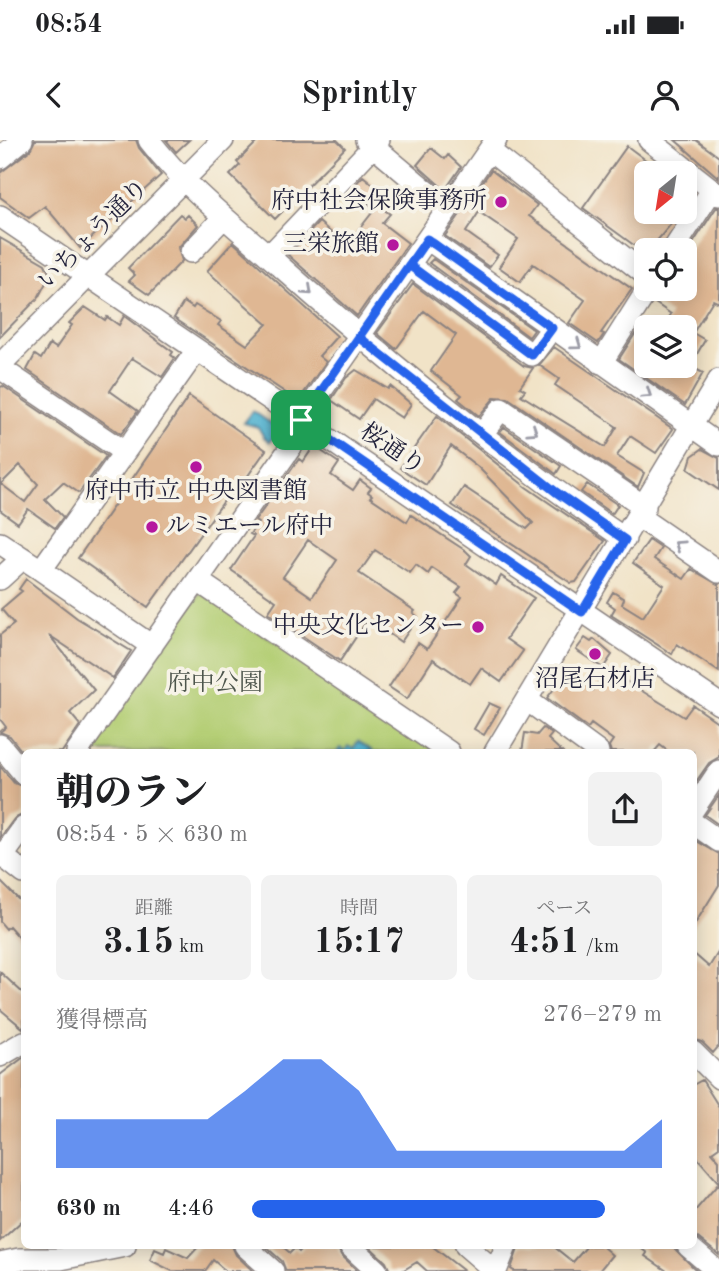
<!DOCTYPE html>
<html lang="ja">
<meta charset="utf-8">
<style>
:root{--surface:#fff;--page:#f2f2f2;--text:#202124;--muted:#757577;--accent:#2563eb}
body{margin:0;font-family:"Old Standard TT","Noto Serif JP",serif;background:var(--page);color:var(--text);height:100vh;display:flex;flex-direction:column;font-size:26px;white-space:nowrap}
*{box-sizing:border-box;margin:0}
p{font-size:23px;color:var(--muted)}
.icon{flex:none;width:38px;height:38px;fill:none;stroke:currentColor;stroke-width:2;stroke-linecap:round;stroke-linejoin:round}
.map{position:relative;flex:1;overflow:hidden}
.panel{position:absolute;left:21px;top:609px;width:676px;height:500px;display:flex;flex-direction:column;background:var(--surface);border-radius:10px;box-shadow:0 4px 18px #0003}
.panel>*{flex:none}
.needle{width:46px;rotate:210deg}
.tools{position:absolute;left:634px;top:21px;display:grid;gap:14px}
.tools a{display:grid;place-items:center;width:63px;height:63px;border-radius:10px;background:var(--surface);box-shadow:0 4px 18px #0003;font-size:35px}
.pin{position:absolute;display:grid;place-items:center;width:60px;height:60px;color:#fff;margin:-30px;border-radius:14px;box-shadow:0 4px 10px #0006}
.round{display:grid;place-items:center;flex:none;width:74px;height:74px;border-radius:10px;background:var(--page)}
.summary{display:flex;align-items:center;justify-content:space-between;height:119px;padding:0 35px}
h1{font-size:38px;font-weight:800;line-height:52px}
.stats{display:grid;grid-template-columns:repeat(3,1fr);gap:10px;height:119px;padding:7px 35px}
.stats div{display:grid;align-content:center;border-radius:10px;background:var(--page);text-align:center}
.stats b{font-size:35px;font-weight:800}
.stats small{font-size:19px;font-weight:400}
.stats p{font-size:19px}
.chart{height:196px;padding:14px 35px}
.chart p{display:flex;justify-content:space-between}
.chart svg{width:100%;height:126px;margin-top:7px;fill:var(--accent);opacity:.7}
ul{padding:0 35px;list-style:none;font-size:23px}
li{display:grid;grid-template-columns:112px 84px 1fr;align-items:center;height:52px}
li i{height:18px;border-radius:9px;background:var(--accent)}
.status{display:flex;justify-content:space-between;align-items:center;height:49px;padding:0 35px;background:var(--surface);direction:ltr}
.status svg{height:19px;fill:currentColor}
header{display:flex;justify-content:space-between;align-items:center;height:91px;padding:0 35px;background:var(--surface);font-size:32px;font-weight:800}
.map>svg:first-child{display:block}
.green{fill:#b2cd72;stroke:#6a7856;stroke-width:2}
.water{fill:#50b1cf;stroke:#396a85;stroke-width:2}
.building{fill:#dfb793;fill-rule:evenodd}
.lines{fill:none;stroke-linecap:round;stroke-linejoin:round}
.minor-casing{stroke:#8a8281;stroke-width:24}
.minor{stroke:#fff;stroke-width:21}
.oneway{stroke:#9c9ca7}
.route-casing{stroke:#fff;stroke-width:14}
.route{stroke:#2563eb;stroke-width:9}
.poi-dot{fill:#b5179e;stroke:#f7f3e8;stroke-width:2.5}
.labels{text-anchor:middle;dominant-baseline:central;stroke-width:7;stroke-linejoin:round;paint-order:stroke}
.poi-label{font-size:24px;fill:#22223b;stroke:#f7f3e8;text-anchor:end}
.street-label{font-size:24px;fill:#22223b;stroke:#f7f3e8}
.park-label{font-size:24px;fill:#4d554c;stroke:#f7f3e8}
</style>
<div class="status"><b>08:54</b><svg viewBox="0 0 49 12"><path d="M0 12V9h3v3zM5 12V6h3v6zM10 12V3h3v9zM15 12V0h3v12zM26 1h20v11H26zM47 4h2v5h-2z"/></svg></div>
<header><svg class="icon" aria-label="back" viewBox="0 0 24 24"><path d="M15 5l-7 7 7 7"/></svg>Sprintly<svg class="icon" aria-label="person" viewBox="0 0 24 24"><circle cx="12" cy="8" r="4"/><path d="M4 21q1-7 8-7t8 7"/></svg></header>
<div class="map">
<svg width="719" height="1131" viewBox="0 0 719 1131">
<rect width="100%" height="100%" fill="#f7f3e8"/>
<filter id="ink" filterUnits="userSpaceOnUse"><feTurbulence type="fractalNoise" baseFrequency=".0143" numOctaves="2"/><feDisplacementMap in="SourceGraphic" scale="14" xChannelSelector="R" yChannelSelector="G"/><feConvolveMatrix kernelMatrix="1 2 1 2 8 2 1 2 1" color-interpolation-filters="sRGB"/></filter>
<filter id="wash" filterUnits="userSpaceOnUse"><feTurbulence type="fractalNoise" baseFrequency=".00686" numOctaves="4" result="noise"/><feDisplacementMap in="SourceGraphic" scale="28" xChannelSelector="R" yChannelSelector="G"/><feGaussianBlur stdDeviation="1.57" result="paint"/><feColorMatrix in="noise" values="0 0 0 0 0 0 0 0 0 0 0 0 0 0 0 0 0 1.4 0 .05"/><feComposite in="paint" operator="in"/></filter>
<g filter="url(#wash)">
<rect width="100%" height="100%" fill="#f1e3c7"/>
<!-- green -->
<path class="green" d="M 201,452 L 437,612 L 83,612 Z"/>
<!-- water -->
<path class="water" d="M 253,271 L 279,289 L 270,302 L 264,297 L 258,287 L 244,283 Z
M 358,601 L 374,612 L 337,612 L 340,608 L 345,611 L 348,606 L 353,609 Z"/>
<g id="blocks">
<!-- building -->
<path class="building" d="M 35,0 L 136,0 L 139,8 L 161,35 L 80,108 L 45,66 L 29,78 L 0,57 L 0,33 L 30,10 Z
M 166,0 L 189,0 L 176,12 Z
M 259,0 L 337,0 L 345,8 L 275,79 L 230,35 L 240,25 L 237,22 Z
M 675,0 L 696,0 L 719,17 L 719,38 Z
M 627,6 L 663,33 L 646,33 L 646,72 L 681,72 L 646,114 L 583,68 Z
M 431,8 L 445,19 L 448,15 L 461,27 L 445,50 L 417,25 Z
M 491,30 L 537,65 L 529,76 L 632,149 L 601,193 L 604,194 L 598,203 L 569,183 L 585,160 L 533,124 L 520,142 L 499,127 L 518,99 L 479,72 L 466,92 L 498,115 L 489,127 L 445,96 Z
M 363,36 L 391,59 L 383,69 L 390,74 L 382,83 L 408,103 L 357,176 L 288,115 L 319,82 L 346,106 L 375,69 L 351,49 Z
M 716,68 L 719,68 L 719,163 L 713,160 L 693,193 L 705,200 L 690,226 L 703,233 L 685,265 L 619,219 L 635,194 L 646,200 L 646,226 L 684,226 L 684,187 L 664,187 L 671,174 L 655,163 L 661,149 L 684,149 L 684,117 Z
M 180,74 L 185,78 L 188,75 L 198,85 L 178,108 L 182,121 L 149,155 L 129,141 L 135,135 L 128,128 Z
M 0,98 L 45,124 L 50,135 L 38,158 L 0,197 Z
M 233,102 L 337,196 L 319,216 L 326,222 L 298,261 L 174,178 L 184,162 L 193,168 L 195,165 L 221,181 L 218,185 L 247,205 L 267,184 L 207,131 Z
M 433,119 L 534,190 L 529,197 L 429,123 Z
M 413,144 L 524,226 L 533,228 L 520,247 L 525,250 L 521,255 L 605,307 L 617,287 L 555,245 L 559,239 L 539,225 L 554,207 L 673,289 L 656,313 L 630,296 L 617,316 L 644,333 L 638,347 L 508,258 L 495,257 L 479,276 L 458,259 L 462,255 L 431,231 L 456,195 L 424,171 L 396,209 L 377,193 Z
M 85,167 L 105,180 L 107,177 L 119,185 L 124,176 L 173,212 L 171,215 L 175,218 L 162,237 L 132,218 L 110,251 L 138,271 L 121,294 L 27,230 L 35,215 L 41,219 L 50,204 L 56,208 L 72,185 L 69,183 Z
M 356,230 L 388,249 L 390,246 L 411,264 L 402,278 L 373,259 L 359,279 L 331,260 L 346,238 Z
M 3,246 L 106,316 L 79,353 L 63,342 L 45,359 L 63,377 L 55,388 L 28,369 L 18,383 L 0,370 L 0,247 ZM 20,325 L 38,344 L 25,362 L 1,344 Z
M 189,256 L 266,310 L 233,357 L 229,354 L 148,467 L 78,418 Z
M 437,276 L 526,347 L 605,401 L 576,442 L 571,443 L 452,365 L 464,347 L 527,389 L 533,383 L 478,327 L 451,306 L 426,345 L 400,328 Z
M 504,287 L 561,326 L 556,334 L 500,292 Z
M 314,306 L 339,323 L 331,335 L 353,350 L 360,340 L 371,348 L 368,352 L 372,355 L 370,357 L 407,382 L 411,375 L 466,411 L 471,416 L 466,424 L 496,445 L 501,436 L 534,458 L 506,499 L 523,511 L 501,542 L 481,528 L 470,544 L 433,519 L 407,559 L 389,547 L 418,503 L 427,509 L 462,457 L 456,453 L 461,447 L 432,428 L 428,434 L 416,425 L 410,433 L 375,410 L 359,433 L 415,471 L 413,473 L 418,477 L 401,502 L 368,479 L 340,521 L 268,473 L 276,461 L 231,430 L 254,396 L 250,394 L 258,383 L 255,381 L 299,319 L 303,322 ZM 308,400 L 337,420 L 312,457 L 283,437 Z
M 702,309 L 719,318 L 719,350 L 688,329 L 692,316 Z
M 587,344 L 618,365 L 612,374 L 581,352 Z
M 649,400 L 661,408 L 654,419 L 684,439 L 691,429 L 719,445 L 719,532 L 677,504 L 672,514 L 611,475 L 615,468 L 607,462 L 613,452 L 624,459 L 622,464 L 643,477 L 664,445 L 633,423 Z
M 26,439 L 77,478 L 131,511 L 113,538 L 49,495 L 94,550 L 70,573 L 80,585 L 62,612 L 24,614 L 10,596 L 0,592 L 6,587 L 0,579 L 0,495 L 14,484 L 1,469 L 22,451 L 19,449 Z
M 585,498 L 591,502 L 594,499 L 612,515 L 603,528 L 576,510 Z
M 608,530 L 684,577 L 693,565 L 719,583 L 719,617 L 709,623 L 693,646 L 693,612 L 669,612 L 660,605 L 654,612 L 611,612 L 609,606 L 613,600 L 591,584 L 588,588 L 547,558 L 568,531 L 593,550 Z
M 489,563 L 500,568 L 484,595 L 474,589 Z
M 543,588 L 552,594 L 548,599 L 562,612 L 522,612 L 525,593 L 537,595 Z
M 0,626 L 14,643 L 24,647 L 24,674 L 14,679 L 0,698 Z
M 719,655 L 719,685 L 705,675 Z
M 693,699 L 719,714 L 719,745 L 693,787 Z
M 0,741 L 24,765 L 24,803 L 9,786 L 6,789 L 0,782 Z
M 719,811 L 719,906 L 713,913 L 702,902 L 693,899 L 693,813 L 709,827 Z
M 0,832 L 24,854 L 24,889 L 0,869 Z
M 24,917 L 24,1079 L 0,1101 L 0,935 Z
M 702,940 L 719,967 L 719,1007 L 712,1012 L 719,1020 L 719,1043 L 693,1013 L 693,945 Z
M 719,1043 L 719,1115 L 693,1094 L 693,1073 Z
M 199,1106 L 232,1106 L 236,1115 L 253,1131 L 226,1131 L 213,1120 L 205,1131 L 172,1131 L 150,1120 L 155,1109 L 164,1113 L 166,1108 L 188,1118 Z
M 265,1106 L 282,1106 L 290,1113 L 295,1108 L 299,1112 L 304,1106 L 337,1106 L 341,1115 L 358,1131 L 286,1131 L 282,1121 Z
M 369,1106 L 432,1106 L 464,1131 L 427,1131 L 417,1122 L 402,1131 L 390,1131 L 386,1122 Z
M 519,1106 L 553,1106 L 573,1122 L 587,1106 L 602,1106 L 612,1115 L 599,1131 L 514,1131 L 511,1129 Z
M 638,1106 L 672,1106 L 697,1131 L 667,1131 L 645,1116 L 647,1113 Z"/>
</g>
</g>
<g filter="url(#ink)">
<use href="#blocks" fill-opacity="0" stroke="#8a8281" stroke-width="2"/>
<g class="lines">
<!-- minor casing -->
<g class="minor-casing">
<path id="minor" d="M 149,0 C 186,48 234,85 279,125 C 388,223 504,316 625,399
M 366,0 L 448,69
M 649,0 L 719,55
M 489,10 L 646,135
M 0,18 L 22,0
M 0,76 L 719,564
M 427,99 L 719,305
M 673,110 L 712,50
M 191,112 L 224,77
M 269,116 L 379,0
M 409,125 L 532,215 L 552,188
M 601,223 L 648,149
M 0,225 L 223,0
M 0,228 L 124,312
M 301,280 L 496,0
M 483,293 L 501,269 L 645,367
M 639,377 L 719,432
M 0,403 L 41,430
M 0,439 L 23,418
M 198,441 L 449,612
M 152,506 L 41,430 L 197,210
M 527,560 L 598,612
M 0,605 L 24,634
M 77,612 L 307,284
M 495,612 L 719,240
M 693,670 L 719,631
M 693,683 L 719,701
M 0,714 L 24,733
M 3,716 L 24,687
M 693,912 L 719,938
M 0,916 L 24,902
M 245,1106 L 273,1131
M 350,1106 L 377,1131
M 466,1106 L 495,1131
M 688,1106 L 717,1131
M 0,1123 L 19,1119 L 61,1119 L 125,1106
M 496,1131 L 506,1106"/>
</g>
<!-- minor -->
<use href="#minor" class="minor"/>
</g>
<!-- one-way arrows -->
<defs><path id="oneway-chevron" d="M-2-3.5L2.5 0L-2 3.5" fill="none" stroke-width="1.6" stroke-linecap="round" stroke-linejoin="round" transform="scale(1.75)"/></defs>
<g class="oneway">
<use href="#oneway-chevron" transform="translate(308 151) rotate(42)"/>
<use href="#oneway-chevron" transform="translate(577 205) rotate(36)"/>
<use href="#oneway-chevron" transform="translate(647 254) rotate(34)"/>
<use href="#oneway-chevron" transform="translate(533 291) rotate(34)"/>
<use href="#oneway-chevron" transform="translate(679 405) rotate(-146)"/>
</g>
</g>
<g class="lines" filter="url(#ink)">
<!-- route casing -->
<g class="route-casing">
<path id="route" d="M 301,280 L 582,472 L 625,400 L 556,352 L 359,197 L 421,108 L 427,99 L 552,188 L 532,215 L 409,125 L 301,280"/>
</g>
<!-- route -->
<use href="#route" class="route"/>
</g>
<!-- markers -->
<g class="poi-dot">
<circle cx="501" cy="62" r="7"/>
<circle cx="393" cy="105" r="7"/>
<circle cx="196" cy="327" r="7"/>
<circle cx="152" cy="387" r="7"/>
<circle cx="478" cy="487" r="7"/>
<circle cx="595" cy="514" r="7"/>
</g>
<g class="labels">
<!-- poi labels -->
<g class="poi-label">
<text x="487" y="62">府中社会保険事務所</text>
<text x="379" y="105">三栄旅館</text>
<text x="196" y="352" text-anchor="middle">府中市立 中央図書館</text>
<text x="166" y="387" text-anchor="start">ルミエール府中</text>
<text x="464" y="487">中央文化センター</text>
<text x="595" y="540" text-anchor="middle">沼尾石材店</text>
</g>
<!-- street labels -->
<g class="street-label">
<text transform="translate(94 95) rotate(-45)">いちょう通り</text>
<text transform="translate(392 310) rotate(34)">桜通り</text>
</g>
<!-- park labels -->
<g class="park-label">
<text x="215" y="544">府中公園</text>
</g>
</g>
</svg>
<div class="tools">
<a><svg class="needle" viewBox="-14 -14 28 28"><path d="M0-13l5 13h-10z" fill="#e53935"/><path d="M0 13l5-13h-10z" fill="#757577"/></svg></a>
<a><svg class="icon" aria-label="locate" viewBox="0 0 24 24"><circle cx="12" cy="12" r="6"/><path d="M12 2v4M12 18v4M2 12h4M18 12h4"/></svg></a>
<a><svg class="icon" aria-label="layers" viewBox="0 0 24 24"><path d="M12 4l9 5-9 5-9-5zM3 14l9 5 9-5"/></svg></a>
</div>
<div class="pin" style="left:301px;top:280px;background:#1e9e55"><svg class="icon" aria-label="arrive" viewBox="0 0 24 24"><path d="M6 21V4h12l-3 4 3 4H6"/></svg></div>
<section class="panel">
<div class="summary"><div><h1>朝のラン</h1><p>08:54 · 5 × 630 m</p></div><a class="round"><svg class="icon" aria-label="share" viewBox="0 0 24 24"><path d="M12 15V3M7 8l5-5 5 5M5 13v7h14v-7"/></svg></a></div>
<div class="stats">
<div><p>距離</p><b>3.15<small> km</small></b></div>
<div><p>時間</p><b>15:17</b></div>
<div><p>ペース</p><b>4:51<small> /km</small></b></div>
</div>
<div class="chart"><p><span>獲得標高</span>276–279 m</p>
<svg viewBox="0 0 160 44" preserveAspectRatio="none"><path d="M0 44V27L10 27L20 27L30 27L40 27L50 17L60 6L70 6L80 17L90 38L100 38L110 38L120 38L130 38L140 38L150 38L160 27V44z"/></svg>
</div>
<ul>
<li><b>630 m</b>4:46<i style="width:86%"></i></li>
</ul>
</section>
</div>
